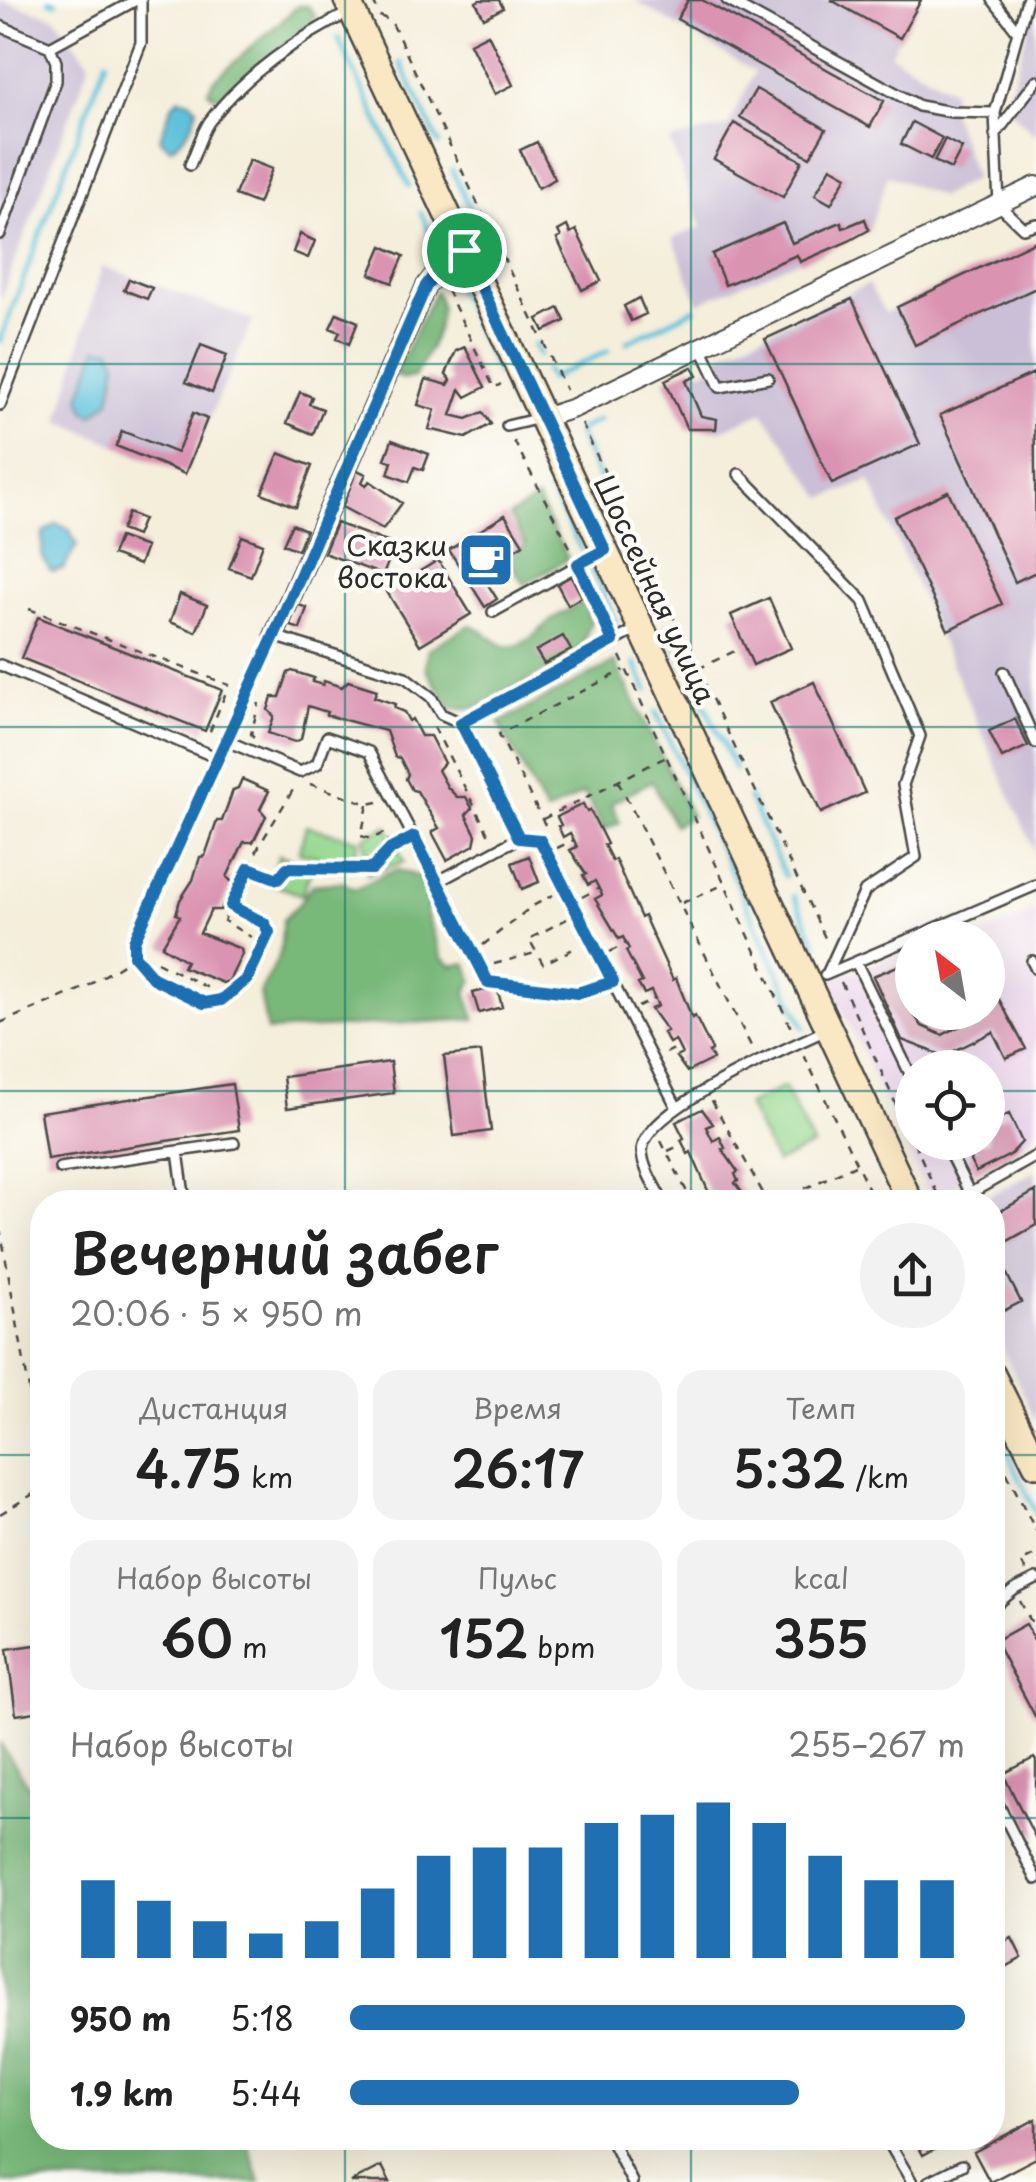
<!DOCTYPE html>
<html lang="ru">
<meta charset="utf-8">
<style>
:root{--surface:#fff;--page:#f2f2f2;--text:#222;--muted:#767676;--accent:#1f6fb2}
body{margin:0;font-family:"Playpen Sans",sans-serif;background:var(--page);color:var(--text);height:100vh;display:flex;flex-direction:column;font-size:38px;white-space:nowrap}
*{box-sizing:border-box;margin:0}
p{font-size:32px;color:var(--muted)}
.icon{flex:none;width:55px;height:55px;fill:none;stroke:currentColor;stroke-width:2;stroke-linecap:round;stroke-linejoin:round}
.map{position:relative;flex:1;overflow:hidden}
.drawer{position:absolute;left:30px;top:1190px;width:975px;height:960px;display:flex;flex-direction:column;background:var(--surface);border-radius:40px;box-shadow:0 10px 40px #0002}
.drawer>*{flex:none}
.needle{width:65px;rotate:329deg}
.tools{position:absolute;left:895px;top:920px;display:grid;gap:20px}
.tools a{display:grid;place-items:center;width:110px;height:110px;border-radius:50%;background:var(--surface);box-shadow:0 10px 40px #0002;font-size:50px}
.pin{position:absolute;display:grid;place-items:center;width:85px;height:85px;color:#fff;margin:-42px;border:5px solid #fff;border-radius:50%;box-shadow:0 2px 10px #0007}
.round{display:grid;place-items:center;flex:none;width:105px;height:105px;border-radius:52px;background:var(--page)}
.overview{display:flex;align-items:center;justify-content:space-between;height:170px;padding:0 40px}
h1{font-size:55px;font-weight:600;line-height:75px}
.stats{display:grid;grid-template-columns:repeat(3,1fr);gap:15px;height:170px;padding:10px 40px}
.stats div{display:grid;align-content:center;border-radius:25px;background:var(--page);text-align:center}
.stats b{font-size:50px;font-weight:600}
.stats small{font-size:28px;font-weight:400}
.stats p{font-size:28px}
.chart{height:280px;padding:20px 40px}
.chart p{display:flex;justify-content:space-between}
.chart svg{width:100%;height:180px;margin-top:10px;stroke:var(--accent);stroke-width:6}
ul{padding:0 40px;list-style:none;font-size:32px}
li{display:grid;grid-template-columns:160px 120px 1fr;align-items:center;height:75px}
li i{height:25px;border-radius:12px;background:var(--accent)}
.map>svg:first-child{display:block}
.built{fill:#ead1ec;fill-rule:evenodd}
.industrial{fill:#cabfd6}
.green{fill:#95d78e;stroke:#60815c;stroke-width:2.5}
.forest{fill:#78b879;stroke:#527252;stroke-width:2.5}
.water{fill:#5dc1db;stroke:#447683;stroke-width:2.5}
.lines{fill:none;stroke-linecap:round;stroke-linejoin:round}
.stream{stroke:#5dc1db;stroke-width:5}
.building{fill:#da93b1}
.service-casing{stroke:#494845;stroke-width:14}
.minor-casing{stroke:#494845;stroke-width:22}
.secondary-casing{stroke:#494845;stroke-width:30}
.path{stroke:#494845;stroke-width:2.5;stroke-dasharray:8 8;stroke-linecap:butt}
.service{stroke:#fff;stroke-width:9}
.minor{stroke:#fff;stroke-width:18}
.secondary{stroke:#fae7c3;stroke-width:25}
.route-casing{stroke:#fff;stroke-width:20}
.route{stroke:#1f6fb2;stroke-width:12}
.grid{fill:none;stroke:#0f766e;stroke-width:2.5;stroke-opacity:0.55}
.labels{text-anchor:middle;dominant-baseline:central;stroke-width:9;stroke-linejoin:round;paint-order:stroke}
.poi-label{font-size:28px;fill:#2b2b2b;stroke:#fdfcf7;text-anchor:end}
.street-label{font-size:28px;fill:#2b2b2b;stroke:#fdfcf7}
</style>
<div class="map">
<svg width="1036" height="2182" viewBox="0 0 1036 2182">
<rect width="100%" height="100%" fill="#fdfcf7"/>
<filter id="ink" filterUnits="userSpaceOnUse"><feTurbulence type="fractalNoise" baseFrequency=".01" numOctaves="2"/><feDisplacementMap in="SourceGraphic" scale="20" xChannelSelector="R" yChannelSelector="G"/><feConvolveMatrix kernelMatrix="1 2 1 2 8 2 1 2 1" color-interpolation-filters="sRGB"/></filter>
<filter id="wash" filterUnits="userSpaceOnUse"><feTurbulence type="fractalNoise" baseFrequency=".0048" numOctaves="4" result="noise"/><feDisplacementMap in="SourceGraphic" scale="40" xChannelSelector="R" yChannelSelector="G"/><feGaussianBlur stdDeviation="2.25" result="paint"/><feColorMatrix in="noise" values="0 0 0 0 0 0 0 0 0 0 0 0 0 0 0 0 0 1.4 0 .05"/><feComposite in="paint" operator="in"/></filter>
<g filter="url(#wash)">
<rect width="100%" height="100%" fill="#f4eedb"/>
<!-- built -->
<path class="built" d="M 1036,911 L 1036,1130 L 1018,1150 L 930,1198 L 829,981 L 912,948 L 912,1012 L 988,1012 L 988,938 L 977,937 ZM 912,1068 L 988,1068 L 988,1142 L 912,1142 Z"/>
<!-- industrial -->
<path class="industrial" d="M 0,0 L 55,17 L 90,63 L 0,301 Z
M 634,0 L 921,0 L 890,54 L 952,90 L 952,112 L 975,178 L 940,197 L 888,175 L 869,230 L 698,303 L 673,238 L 702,227 L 670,141 L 728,126 L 755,72 Z
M 1036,5 L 1036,136 L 1005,105 Z
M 1036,241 L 1036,854 L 870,481 L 823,498 L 763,412 L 721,430 L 687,429 L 665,380 L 692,367 L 703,371 L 717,363 L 719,355 L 868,284 L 885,313 Z
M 102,266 L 253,320 L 185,474 L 59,421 Z
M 1036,1171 L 1036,1421 L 993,1327 L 992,1202 L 977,1202 Z"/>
<!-- green -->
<path class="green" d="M 306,826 L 359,840 L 352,866 L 299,852 Z
M 387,826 L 404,862 L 367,874 L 364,837 Z
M 279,855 L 312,867 L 302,895 L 269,883 Z
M 784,1087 L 813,1145 L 776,1163 L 747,1105 Z"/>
<!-- forest -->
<path class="forest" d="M 298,6 L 308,6 L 315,16 L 312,24 L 223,97 L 214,96 L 208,91 L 213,81 Z
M 435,291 C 451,314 427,355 414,377 L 404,379 L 394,375 Z
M 537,499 L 568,559 L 524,584 L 507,558 L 526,545 L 509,516 Z
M 582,603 L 591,622 L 579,653 L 476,708 L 451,708 L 426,669 L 428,649 L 470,625 C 484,628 491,642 505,646 C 524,650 540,629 553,619 C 561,612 573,608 582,603 Z
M 615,662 L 691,816 L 674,825 L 652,781 L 611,803 L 620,822 L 604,830 L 584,793 L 546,813 L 499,723 Z
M 398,870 L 420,877 L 431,902 L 426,912 L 442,958 L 452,966 L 466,963 L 473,980 L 466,992 L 475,1019 L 267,1031 L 260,993 L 280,954 L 283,920 L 299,904 L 312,885 L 342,882 L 355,889 C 371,882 380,874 398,870 Z
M 0,1744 L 42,1805 L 42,2138 L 246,2138 L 260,2182 L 0,2182 Z"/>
<!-- water -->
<path class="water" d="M 180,98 L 190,101 L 197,108 C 196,123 183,141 170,148 L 160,139 L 172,105 Z
M 97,348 L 111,349 L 117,363 L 110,400 L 93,415 L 86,412 L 80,397 Z
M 56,524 L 69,529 L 77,545 L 64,568 L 54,572 L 50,570 L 42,555 L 43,533 Z"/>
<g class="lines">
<!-- stream -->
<path class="stream" d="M 49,0 L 56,2
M 338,38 L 409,186
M 401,63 L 439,144
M 452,170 L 482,234
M 421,213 L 438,249
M 453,280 L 498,374
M 0,341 L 106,60
M 627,342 L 695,309
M 534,345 L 539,355
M 546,370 L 550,379 L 608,351
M 506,392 L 515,411
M 599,420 L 581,429 L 579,435 L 657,604
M 550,491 L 581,549
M 591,569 L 616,622
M 668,627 L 686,666
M 635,663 L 647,690
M 698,691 L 735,769
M 656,712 L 804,1027
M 749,798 L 785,876
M 794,896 L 817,945
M 992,1421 L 1036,1512"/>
</g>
<g id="blocks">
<!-- building -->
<path class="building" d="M 480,0 L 499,0 L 503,8 L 484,18 L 476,2 Z
M 688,0 L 702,0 L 884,101 L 870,127 L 677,19 Z
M 831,0 L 921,0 L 900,38 Z
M 488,34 L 513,85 L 495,94 L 470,43 Z
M 756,89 L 826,129 L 810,157 L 740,117 Z
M 912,122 L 942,138 L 931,159 L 901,144 Z
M 734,123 L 802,161 L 783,197 L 714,159 Z
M 945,139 L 962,148 L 951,169 L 934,161 Z
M 537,142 L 555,179 L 538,188 L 520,150 Z
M 249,160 L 272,169 L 258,204 L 235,195 Z
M 831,167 L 847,176 L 831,204 L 815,195 Z
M 865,219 L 869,230 L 849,241 L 800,262 L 797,255 L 725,285 L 712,254 L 783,223 L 792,243 L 841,222 L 843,228 Z
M 567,226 L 570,233 L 576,230 L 601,281 L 582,290 L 557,239 L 561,237 L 558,231 Z
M 300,234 L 315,241 L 308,258 L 293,252 Z
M 1036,241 L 1036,288 L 915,345 L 897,307 Z
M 382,246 L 404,256 L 392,283 L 370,274 Z
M 129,279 L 152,288 L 147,299 L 124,290 Z
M 639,298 L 646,314 L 631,321 L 624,306 Z
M 852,299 L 920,444 L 832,484 L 765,339 Z
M 559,308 L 565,321 L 544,331 L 538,319 Z
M 337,313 L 358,322 L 349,344 L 337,338 L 340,332 L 330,328 Z
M 201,345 L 227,355 L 212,393 L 186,382 Z
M 465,347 L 485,387 L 466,397 L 460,389 L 451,415 L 467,419 L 483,412 L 491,424 L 466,438 L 429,429 L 435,410 L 418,405 L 426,379 L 448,385 L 451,380 L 446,374 L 456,351 Z
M 692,367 L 697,376 L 686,381 L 701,416 L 717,419 L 716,429 L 687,429 L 665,380 Z
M 1034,373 L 1036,572 L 1015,582 L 940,415 Z
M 300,392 L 312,397 L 309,404 L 323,409 L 313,434 L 287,423 Z
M 193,413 L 207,419 L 185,474 L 116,446 L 122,431 L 177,453 Z
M 392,440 L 429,454 L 423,470 L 415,467 L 409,482 L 388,474 L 392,462 L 385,459 Z
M 279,453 L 312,466 L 296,507 L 262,493 Z
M 357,470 L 366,474 L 362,482 L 366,485 L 370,481 L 402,503 L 383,529 L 342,507 Z
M 948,491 L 1002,604 L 948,630 L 894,517 Z
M 128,513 L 143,519 L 136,536 L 121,530 Z
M 505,515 L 523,544 L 480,572 L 497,599 L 485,607 L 449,550 Z
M 336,523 L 395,545 L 383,575 L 324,553 Z
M 292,524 L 306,530 L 298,550 L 283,544 Z
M 242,536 L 263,544 L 251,576 L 229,568 Z
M 119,537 L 146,547 L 139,565 L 112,555 Z
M 438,560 L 471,614 L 420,645 L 387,592 Z
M 571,576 L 582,597 L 568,605 L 557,584 Z
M 180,594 L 207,605 L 196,632 L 170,622 Z
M 769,598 L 791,648 L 753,665 L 731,615 Z
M 296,604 L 307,608 L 300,629 L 288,625 Z
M 38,617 L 222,690 L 205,731 L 21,658 Z
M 563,636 L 571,650 L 544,664 L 536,651 Z
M 292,671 L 314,678 L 312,682 L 323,685 L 324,681 L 342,687 L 348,681 L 377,690 L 374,697 L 395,704 L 394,708 L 404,712 L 409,721 L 412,719 L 421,736 L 430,736 L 444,763 L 438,770 L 448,788 L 457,797 L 466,797 L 472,808 L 466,815 L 476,835 L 474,845 L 447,860 L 432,832 L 439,828 L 417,791 L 412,790 L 406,779 L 408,774 L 400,758 L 395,757 L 386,731 L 326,715 L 327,712 L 308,706 L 301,739 L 295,742 L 268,733 L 274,716 L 268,710 L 272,697 L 280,697 L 288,673 Z
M 814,682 L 865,793 L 821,813 L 770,702 Z
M 1015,719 L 1028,746 L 1002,758 L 989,731 Z
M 242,779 L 269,791 L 260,809 L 266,816 L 253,842 L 244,842 L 227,877 L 233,883 L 220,910 L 211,910 L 200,933 L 241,949 L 242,954 L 229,981 L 223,983 L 183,967 L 186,961 L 162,946 L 180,916 L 176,914 L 180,900 L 193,880 L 200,857 L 205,856 L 217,821 L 222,821 L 233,790 L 238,788 Z
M 583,804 L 587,812 L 590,810 L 607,844 L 604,845 L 612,861 L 615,859 L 641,918 L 644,916 L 673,980 L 676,978 L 692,1018 L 695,1016 L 712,1050 L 709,1052 L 713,1059 L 687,1072 L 676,1057 L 682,1054 L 675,1040 L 669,1043 L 663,1033 L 667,1031 L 651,1009 L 658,1006 L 651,991 L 644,994 L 638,984 L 642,982 L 626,951 L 629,949 L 623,937 L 619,939 L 595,899 L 602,895 L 595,881 L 588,885 L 583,875 L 586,874 L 570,850 L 577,847 L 574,840 L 570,833 L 563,837 L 558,826 L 561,825 L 557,817 Z
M 529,856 L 539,882 L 522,889 L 512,863 Z
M 912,960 L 912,985 L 904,988 L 912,1012 L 922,1026 L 942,1035 L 982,1015 L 980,1012 L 988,1012 L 988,979 L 1026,1049 L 1006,1058 L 993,1032 L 944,1056 L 902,1040 L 873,976 Z
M 497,987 L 502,1007 L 479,1013 L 473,993 Z
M 481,1052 L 491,1131 L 454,1136 L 444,1056 Z
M 390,1062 L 394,1093 L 287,1108 L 283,1077 Z
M 232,1084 L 239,1130 L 47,1159 L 40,1112 Z
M 702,1109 L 713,1124 L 706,1127 L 713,1141 L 720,1137 L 725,1148 L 722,1149 L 738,1172 L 735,1174 L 738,1181 L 735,1183 L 749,1202 L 713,1202 L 691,1152 L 688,1154 L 681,1140 L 684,1138 L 676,1122 Z
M 1009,1114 L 1022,1142 L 1010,1155 L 976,1172 L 970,1161 L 975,1142 L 988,1142 L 988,1124 Z
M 1036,1191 L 1036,1225 L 994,1249 L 1021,1302 L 1003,1311 L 992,1291 L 992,1216 Z
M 1026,1624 L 1036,1644 L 1036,1718 L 995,1641 Z
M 42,1644 L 42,1711 L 16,1715 L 7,1649 Z
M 1034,1758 L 1036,1761 L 1036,1839 L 1003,1774 Z
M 1012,1938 L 1022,1958 L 1004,1968 L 993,1948 Z
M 1036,2119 L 1036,2158 L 990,2182 L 974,2152 Z
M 914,2138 L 955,2138 L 923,2155 Z
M 382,2166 L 390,2182 L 351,2182 Z"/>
</g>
</g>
<g filter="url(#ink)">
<use href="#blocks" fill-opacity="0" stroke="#494845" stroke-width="2.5"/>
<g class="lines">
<!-- service casing -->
<g class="service-casing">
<path id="service" d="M 727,0 L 919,106 L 952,112 L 995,113
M 993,0 L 1018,32
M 1027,0 L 995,113 L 999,205 L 1023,228 L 1036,224
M 0,26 L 50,47 L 56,62 L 56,81 L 0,234
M 50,47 L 136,0
M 995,135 L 1036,81
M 190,165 C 196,152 201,134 209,122 C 242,77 300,36 350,12
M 701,347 L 720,387 L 768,378
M 0,405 L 141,43 L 141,0
M 507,426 L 540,418
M 739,474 L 863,601 L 920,736 L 903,785 L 916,857 L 865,891 L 827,974
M 493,612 L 604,551
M 0,665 L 220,759
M 1004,672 L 1036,743
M 227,741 L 300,772 L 317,764 L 327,737 L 369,752 L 437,882 L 519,838 L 461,723
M 519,838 L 540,840 L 676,1106
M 437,882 L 488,982
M 231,907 L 264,923 L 269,932 L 247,979 L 221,1000 L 205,1003 L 153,978 L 134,956 L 134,941 L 274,636 L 405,677 L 431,697 L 441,714 L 461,723 L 639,628
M 913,938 L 1036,885
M 1032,961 L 1036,969
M 856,962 L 912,1078
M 825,975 L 912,938
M 944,1142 L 969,1192
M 178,1152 L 185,1202
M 60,1168 L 234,1143
M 663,1202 C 656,1188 643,1169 642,1152 C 642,1109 789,1048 826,1030
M 955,1202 L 1036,1156
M 992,1608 L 1014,1590 L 1036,1579
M 992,1792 L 1036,1879
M 610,2138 L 632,2182
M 886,2138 L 912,2182
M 928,2182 L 962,2165"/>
</g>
<!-- minor casing -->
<g class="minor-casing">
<path id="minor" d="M 543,418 L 574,408 L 1036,186
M 274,636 L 426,286 L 442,265 L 464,250"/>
</g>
<!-- secondary casing -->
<g class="secondary-casing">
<path id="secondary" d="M 347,0 L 910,1202
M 992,1375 L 1036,1464"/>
</g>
<!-- path -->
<path class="path" d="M 373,1 L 380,16 L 391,21 L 566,390
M 447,290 L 494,388 L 501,384
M 582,424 L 827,942
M 514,441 L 573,553
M 585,578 L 608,630
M 29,609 L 229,685 L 208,736
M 620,656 L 792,1030
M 698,669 L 741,648
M 434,727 L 491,839
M 254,737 L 251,734 L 259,703
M 618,781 L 752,1048
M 310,784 L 368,804 L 378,802
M 368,805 L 361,836 L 371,839 L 384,833 L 391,849 L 403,843
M 543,819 L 666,757
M 545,825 L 499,734 L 624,670
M 557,848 L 574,840
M 249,868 L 278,879 L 287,869 L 371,869 L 391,849
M 236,896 L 259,846 L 296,785
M 582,897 L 599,888
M 682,903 L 725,884
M 226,917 L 224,921 L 251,937
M 567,919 L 529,939 L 543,964 L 579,946
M 483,945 L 531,907 L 553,895
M 610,952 L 626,943
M 157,962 L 208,988
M 494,964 L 535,953
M 841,982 L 912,1140
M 502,983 L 577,993 L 597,987
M 638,1007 L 655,999
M 0,1023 L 86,987 L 124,963
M 666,1053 L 678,1047
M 804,1055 L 875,1202
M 712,1101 L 768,1202
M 661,1141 L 692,1202
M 914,1142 L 940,1200
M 668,1151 L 683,1144
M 707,1202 L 711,1200
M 776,1202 L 855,1165
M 0,1227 L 42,1462
M 992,1338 L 1000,1355
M 992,1444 L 1036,1531
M 0,1514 L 35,1493 L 42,1484
M 1026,1571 L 1021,1562 L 1036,1554
M 1020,1601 L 1036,1631"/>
<!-- service -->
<use href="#service" class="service"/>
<!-- minor -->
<use href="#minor" class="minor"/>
<!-- secondary -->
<use href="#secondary" class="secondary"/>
</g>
</g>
<g class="lines" filter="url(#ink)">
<!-- route casing -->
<g class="route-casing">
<path id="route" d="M 464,250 L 605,550 L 578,564 L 613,641 L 461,723 L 519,838 L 540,840 L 613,982 L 577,993 L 488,982 L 414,837 L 391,849 L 372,869 L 287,868 L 278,879 L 249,868 L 231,906 L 264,923 L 269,932 L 247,979 L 221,1000 L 204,1003 L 153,978 L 134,956 L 134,941 L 274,636 L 426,286 L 442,265 Z"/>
</g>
<!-- route -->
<use href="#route" class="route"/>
</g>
<!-- grid -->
<path class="grid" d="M 345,0 L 345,1202M 691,0 L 691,1202M 0,364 L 1036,364M 0,727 L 1036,727M 0,1091 L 912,1091M 988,1091 L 1036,1091M 0,1455 L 42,1455M 992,1455 L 1036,1455M 0,1818 L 42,1818M 992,1818 L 1036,1818M 345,2138 L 345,2182M 691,2138 L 691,2182"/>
<!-- icons -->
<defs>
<g id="cafe-square" transform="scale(2.875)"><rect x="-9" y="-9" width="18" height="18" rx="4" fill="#1f6fb2" stroke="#fdfcf7"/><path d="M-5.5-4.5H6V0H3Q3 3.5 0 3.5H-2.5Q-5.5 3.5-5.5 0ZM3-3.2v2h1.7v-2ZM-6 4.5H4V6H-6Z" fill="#fff"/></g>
</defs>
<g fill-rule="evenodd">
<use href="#cafe-square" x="486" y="560"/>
</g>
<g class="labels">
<!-- poi labels -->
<g class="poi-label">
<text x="447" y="544">Сказки<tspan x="447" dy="32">востока</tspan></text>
</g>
<!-- street labels -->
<g class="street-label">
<text transform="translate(656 589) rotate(65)">Шоссейная улица</text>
</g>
</g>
</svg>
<div class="tools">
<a><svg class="needle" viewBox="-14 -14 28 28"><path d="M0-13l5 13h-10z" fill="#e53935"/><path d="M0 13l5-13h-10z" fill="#767676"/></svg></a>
<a><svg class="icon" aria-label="locate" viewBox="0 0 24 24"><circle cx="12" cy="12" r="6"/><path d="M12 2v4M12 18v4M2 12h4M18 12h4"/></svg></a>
</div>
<div class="pin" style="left:464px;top:250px;background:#1e9e55"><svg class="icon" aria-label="arrive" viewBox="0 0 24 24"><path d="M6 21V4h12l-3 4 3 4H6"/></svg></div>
<section class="drawer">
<div class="overview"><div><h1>Вечерний забег</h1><p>20:06 · 5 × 950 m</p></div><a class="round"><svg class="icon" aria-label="share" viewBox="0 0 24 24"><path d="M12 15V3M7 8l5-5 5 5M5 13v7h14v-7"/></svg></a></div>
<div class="stats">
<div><p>Дистанция</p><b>4.75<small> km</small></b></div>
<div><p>Время</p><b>26:17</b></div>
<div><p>Темп</p><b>5:32<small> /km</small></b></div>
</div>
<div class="stats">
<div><p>Набор высоты</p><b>60<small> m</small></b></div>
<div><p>Пульс</p><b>152<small> bpm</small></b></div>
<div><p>kcal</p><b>355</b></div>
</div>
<div class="chart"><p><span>Набор высоты</span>255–267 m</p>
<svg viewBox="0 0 160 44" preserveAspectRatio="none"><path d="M5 44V25M15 44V30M25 44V35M35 44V38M45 44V35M55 44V27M65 44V19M75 44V17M85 44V17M95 44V11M105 44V9M115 44V6M125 44V11M135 44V19M145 44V25M155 44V25"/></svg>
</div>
<ul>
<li><b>950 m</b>5:18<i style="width:100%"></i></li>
<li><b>1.9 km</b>5:44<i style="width:73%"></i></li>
</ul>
</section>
</div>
